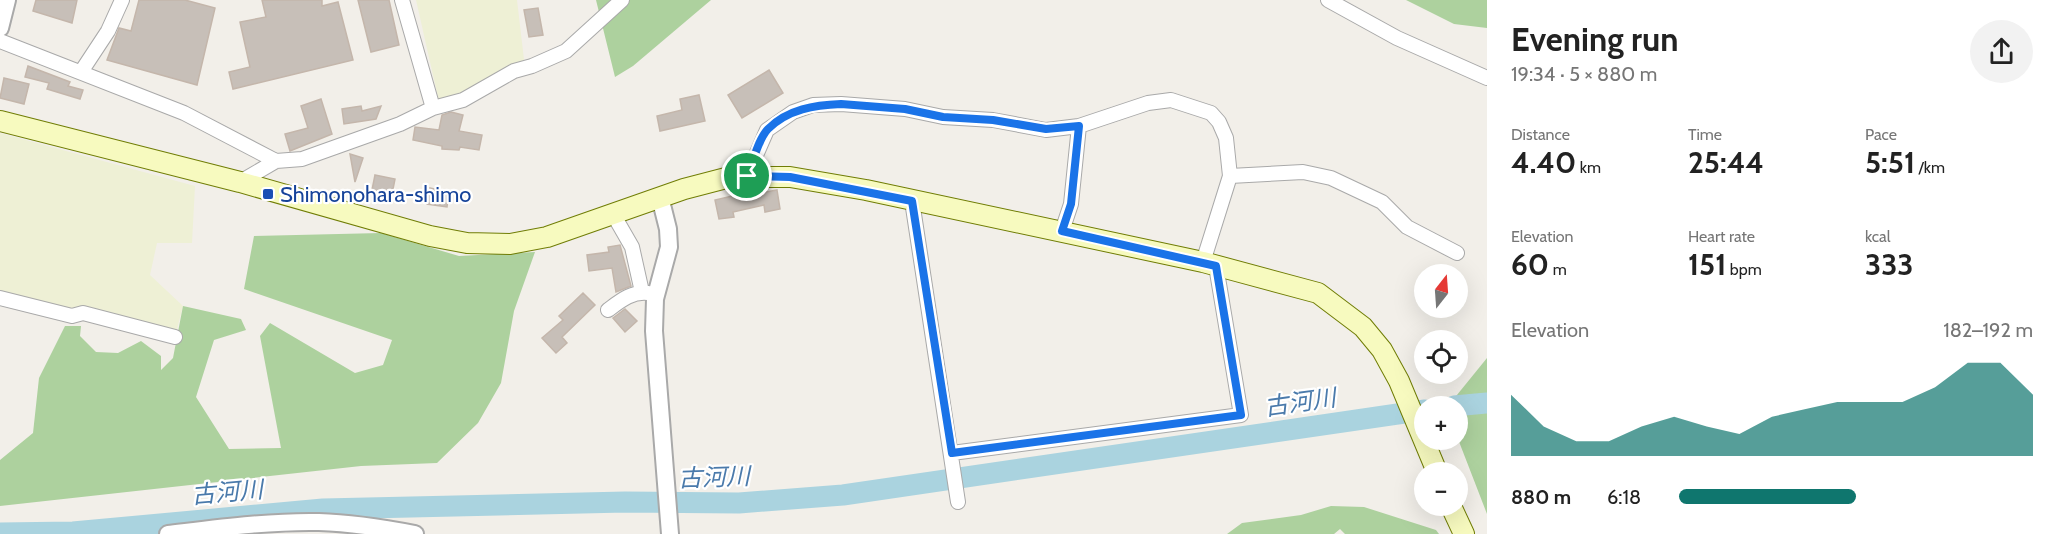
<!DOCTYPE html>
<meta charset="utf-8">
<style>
:root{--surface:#fff;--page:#f2f2f2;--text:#222;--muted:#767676;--accent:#0f766e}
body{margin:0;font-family:Cabin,"Noto Sans JP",sans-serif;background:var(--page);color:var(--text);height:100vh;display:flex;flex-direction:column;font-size:22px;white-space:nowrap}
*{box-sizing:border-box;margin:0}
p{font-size:20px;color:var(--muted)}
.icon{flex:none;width:33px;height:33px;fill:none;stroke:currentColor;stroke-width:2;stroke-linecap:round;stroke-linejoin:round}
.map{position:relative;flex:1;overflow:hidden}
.sheet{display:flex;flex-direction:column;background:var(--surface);width:570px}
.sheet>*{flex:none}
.needle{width:39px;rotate:17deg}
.tools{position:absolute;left:1414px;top:264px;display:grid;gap:12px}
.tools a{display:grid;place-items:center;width:54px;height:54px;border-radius:50%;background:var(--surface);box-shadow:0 6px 24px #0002;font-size:30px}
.pin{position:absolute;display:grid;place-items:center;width:51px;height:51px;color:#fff;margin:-26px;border:3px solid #fff;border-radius:50%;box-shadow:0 2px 6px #0007}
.round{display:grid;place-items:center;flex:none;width:63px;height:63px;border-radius:32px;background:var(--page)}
.headline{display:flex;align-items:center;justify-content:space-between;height:102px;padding:0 24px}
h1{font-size:33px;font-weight:700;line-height:45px}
.figures{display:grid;grid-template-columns:repeat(3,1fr);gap:9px;height:102px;padding:6px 24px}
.figures div{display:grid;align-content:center}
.figures b{font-size:30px;font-weight:700}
.figures small{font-size:16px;font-weight:400}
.figures p{font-size:16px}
.chart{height:168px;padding:12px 24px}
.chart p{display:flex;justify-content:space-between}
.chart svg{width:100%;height:108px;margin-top:6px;fill:var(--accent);opacity:.7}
ul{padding:0 24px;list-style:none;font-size:20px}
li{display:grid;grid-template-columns:96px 72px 1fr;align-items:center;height:45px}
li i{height:15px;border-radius:8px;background:var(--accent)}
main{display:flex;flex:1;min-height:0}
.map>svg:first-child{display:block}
.farmland{fill:#eef0d5}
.forest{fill:#add19e}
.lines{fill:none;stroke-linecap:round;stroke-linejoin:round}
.river{stroke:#aad3df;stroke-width:21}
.building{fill:#c7bfb8;stroke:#c4b6ab;stroke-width:1.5}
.minor-casing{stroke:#a9a9a9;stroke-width:16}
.tertiary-casing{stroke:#a9a9a9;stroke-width:20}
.secondary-casing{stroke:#707d05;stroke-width:22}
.minor{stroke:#fff;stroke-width:14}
.tertiary{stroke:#fff;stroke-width:16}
.secondary{stroke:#f7fabf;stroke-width:20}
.route-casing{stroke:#fff;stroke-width:12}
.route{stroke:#1a73e8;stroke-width:8}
.transit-dot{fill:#1a4fb4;stroke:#fff;stroke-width:2}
.labels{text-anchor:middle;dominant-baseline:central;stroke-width:4.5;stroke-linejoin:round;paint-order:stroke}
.transit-label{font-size:22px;fill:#164399;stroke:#fff;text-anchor:start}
.water-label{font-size:24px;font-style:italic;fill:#4a7aab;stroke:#fff}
</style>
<main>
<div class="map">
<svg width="1487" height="534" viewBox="0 0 1487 534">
<rect width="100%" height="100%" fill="#f2efe9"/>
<!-- farmland -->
<path class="farmland" d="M 416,0 L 517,0 L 525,68 L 440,106 Z
M 0,133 L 195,186 L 192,243 L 157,243 L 150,275 L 183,306 L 175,337 L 0,298 Z"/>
<!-- forest -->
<path class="forest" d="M 596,0 L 711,0 L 633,66 L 615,77 Z
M 1406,0 L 1487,0 L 1487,28 L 1454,24 Z
M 381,233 L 459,256 L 535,252 L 514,311 L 501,383 L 478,423 L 437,463 L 361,466 L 0,506 L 0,460 L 33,433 L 39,378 L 65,326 L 81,326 L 80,336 L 96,352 L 118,353 L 141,341 L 161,356 L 161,370 L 173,358 L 183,306 L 241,319 L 246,330 L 214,340 L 196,397 L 229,449 L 281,448 L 260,336 L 270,323 L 355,373 L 383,365 L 392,340 L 244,289 L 254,236 Z
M 1487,358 L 1487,514 L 1458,439 L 1458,406 L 1448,406 Z
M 1331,506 L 1364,507 L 1436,530 L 1439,534 L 1345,534 L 1340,529 L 1334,534 L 1227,534 L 1242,523 L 1301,515 Z"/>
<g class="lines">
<!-- river -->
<path class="river" d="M 1454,406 L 1487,403
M 0,533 L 73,532 L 323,509 L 625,502 L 739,503 L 843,495 L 1425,410"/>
</g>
<!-- building -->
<path class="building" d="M 36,0 L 77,0 L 72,23 L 33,11 Z
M 139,0 L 185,0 L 215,8 L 197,85 L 107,60 L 119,28 L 131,31 Z
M 262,0 L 322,0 L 322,6 L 338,2 L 353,60 L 233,89 L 229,72 L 250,67 L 240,22 L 266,17 Z
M 358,0 L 389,0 L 399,45 L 371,52 Z
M 538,8 L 543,35 L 529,37 L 524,10 Z
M 28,66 L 70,82 L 68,86 L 83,90 L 80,99 L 47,89 L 49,83 L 25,77 Z
M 769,70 L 783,93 L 742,118 L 728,95 Z
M 4,78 L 29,84 L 24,104 L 0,98 Z
M 699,95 L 705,121 L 660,131 L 657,116 L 682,110 L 680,99 Z
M 321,99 L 332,134 L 290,151 L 285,134 L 308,128 L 301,106 Z
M 361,106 L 362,111 L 381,106 L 376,119 L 344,124 L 342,109 Z
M 451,112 L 463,115 L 459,131 L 482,135 L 479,150 L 460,147 L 459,150 L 442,149 L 442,146 L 413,140 L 415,127 L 439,130 L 442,115 Z
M 350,154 L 363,158 L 355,182 Z
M 375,175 L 395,179 L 392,194 L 372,190 Z
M 430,188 L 449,192 L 447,207 L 427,204 Z
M 777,190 L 780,209 L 765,212 L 764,205 L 733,212 L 734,217 L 719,219 L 715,200 L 754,191 L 755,194 Z
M 620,245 L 631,286 L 616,292 L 612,268 L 589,271 L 587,255 L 609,252 L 608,247 Z
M 583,293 L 595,305 L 562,337 L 567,343 L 556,353 L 542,338 L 563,320 L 559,316 Z
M 625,309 L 637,321 L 625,332 L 613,318 Z"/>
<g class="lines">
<!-- minor casing -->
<g class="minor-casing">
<path id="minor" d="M 402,0 L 433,108
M 1328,0 L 1397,38 L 1487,78
M 0,41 L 184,113 L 276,161
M 81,72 L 108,31 L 122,0
M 747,176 L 767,130 L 793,112 L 813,105 L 841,104 L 905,109 L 943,117 L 993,120 L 1046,130 L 1079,126 L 1148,103 L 1171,100 L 1211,113 L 1219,122 L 1226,138 L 1230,176 L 1203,262
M 1230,176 L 1303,172 L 1331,178 L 1382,202 L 1407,227 L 1457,253
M 240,182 L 276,161 L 302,159 L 400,124 L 433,108 L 463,100 L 514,71 L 532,66 L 566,51 L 622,0
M 912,201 L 958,502
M 613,214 L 632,247 L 642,292
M 1062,231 L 1071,204 L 1079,126
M 0,298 L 72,316 L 83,313 L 175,337
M 608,310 C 620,301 632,291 648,293
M 952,453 L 1241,415 L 1216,266"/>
</g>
<!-- tertiary casing -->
<g class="tertiary-casing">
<path id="tertiary" d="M 0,28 L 7,0
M 660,197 L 668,229 L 669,247 L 655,299 L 654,331 L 670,534
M 168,534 C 218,528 269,521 319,522 C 352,523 383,528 415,534"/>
</g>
<!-- secondary casing -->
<g class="secondary-casing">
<path id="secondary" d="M 0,121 L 240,182 L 430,236 L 467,243 L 510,244 L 547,237 L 684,189 L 730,177 L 790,177 L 866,190 L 1203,262 L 1318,293 L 1363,327 L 1382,350 L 1399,381 L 1437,472
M 1451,506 L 1464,534"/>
</g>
<!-- minor -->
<use href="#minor" class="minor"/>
<!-- tertiary -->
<use href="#tertiary" class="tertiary"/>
<!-- secondary -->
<use href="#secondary" class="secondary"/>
</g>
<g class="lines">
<!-- route casing -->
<g class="route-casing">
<path id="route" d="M 841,104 L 905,109 L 943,117 L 993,120 L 1046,129 L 1079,126 L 1071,204 L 1062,231 L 1216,266 L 1241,415 L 952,453 L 912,201 L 790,177 L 747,176 C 753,163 758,139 768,129 C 788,109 815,105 841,104 Z"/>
</g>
<!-- route -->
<use href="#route" class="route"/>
</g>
<!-- markers -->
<rect class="transit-dot" x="262" y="188" width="12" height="12" rx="3"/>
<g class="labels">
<!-- transit labels -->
<g class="transit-label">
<text x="280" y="194">Shimonohara-shimo</text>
</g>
<!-- water labels -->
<g class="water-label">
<text transform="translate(1300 402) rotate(-8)">古河川</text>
<text transform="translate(714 477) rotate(-2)">古河川</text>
<text transform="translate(227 492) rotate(-5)">古河川</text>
</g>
</g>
</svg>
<div class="tools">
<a><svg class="needle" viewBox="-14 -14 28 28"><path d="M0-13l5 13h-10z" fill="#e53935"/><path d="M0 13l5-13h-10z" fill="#767676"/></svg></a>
<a><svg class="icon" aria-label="locate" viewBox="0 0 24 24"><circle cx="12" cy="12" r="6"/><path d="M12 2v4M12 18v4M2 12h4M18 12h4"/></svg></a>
<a>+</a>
<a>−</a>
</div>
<div class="pin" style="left:747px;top:176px;background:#1e9e55"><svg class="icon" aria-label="arrive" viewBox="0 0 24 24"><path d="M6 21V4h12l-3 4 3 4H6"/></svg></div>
</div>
<section class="sheet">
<div class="headline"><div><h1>Evening run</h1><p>19:34 · 5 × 880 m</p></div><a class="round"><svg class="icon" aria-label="share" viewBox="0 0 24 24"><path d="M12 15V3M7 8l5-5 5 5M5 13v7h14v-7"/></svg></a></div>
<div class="figures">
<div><p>Distance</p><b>4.40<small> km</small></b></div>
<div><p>Time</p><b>25:44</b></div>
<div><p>Pace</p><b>5:51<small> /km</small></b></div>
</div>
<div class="figures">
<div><p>Elevation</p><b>60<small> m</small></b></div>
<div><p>Heart rate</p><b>151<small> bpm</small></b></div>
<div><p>kcal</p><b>333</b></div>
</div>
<div class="chart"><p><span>Elevation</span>182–192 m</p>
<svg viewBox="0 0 160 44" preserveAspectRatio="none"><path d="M0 44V19L10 32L20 38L30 38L40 32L50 28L60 32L70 35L80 28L90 25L100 22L110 22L120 22L130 16L140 6L150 6L160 19V44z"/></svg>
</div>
<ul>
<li><b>880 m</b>6:18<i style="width:50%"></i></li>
</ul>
</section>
</main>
